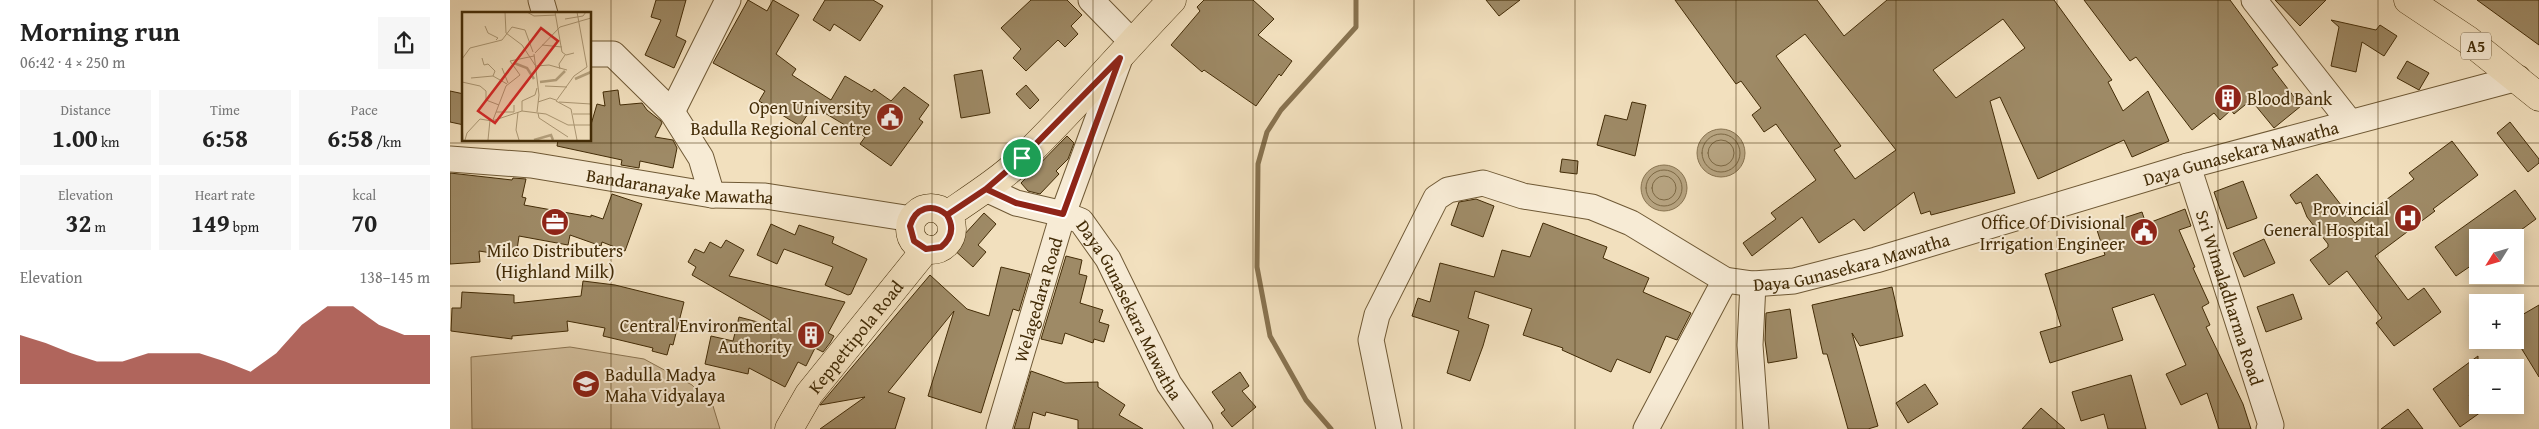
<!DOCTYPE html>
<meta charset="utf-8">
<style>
:root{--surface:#fff;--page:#f6f6f6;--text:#222;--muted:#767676;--accent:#8f2418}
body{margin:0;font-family:"Gentium Book Plus",serif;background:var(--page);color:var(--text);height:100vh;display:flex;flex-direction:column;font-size:19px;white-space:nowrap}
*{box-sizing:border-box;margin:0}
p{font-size:16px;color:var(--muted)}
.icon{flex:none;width:28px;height:28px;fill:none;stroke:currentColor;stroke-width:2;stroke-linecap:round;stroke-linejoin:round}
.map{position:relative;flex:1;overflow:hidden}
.drawer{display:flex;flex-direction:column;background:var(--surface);width:450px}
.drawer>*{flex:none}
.needle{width:32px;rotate:233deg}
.tools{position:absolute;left:2019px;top:229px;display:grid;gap:10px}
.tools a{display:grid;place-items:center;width:55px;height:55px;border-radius:0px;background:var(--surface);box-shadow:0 2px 12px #0003;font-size:25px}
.pin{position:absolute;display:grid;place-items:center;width:42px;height:42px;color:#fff;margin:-21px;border:2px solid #fff;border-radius:50%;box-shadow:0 1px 5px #0007}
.round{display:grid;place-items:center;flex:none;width:52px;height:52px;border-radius:0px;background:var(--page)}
.head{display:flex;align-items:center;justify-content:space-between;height:85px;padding:0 20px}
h1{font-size:28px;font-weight:600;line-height:38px}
.figures{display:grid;grid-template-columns:repeat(3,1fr);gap:8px;height:85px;padding:5px 20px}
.figures div{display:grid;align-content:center;border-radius:0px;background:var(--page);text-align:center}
.figures b{font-size:25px;font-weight:600}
.figures small{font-size:14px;font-weight:400}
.figures p{font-size:14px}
.chart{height:140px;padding:10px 20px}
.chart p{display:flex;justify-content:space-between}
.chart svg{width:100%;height:90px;margin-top:5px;fill:var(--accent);opacity:.7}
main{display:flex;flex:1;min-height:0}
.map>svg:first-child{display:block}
.green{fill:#d4c19f;stroke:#8c7653}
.water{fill:#b6a380;stroke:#887350}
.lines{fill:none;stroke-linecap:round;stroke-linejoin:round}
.shore{stroke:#7c6844;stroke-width:1}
.stream{stroke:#887350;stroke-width:5}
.building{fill:#9e8a66;stroke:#432c07;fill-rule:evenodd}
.minor-casing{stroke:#6f5935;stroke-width:27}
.major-casing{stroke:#432c07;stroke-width:29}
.highway-casing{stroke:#432c07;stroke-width:29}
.minor{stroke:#f7ebd5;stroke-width:25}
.major{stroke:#f2e0be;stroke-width:28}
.highway{stroke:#f2e0be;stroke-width:28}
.route-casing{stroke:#fff;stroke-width:10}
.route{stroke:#8f2418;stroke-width:6}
.grid{fill:none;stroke:#432c07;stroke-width:1;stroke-opacity:0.55}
.labels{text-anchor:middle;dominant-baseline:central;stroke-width:4;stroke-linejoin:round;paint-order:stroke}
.shield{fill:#f7ebd5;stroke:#796545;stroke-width:1}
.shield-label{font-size:16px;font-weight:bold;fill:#432c07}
.poi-label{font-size:18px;fill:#432c07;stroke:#f7ebd5;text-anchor:end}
.street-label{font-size:18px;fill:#432c07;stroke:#f7ebd5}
.inset-river{fill:none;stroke:#b6a380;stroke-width:2.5}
.inset-road{fill:none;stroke:#ac9875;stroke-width:1}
.view{fill:#d62828;fill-opacity:0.15;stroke:#d62828;stroke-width:2.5}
.inset-edge{fill:none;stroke:#432c07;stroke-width:2.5}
</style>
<main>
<section class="drawer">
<div class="head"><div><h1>Morning run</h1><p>06:42 · 4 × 250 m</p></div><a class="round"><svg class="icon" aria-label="share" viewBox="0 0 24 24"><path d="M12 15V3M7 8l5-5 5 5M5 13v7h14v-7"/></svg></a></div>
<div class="figures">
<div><p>Distance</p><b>1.00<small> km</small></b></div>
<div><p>Time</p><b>6:58</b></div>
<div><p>Pace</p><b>6:58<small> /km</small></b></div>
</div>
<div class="figures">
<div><p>Elevation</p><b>32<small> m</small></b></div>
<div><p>Heart rate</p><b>149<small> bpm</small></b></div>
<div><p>kcal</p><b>70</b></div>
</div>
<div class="chart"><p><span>Elevation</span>138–145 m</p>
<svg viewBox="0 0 160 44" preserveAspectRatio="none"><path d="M0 44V20L10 24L20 29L30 33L40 33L50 29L60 29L70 29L80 33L90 38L100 29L110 15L120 6L130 6L140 15L150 20L160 20V44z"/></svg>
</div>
</section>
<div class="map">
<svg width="2089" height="429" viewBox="0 0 2089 429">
<rect width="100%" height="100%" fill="#f2e0be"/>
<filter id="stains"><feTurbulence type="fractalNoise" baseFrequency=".004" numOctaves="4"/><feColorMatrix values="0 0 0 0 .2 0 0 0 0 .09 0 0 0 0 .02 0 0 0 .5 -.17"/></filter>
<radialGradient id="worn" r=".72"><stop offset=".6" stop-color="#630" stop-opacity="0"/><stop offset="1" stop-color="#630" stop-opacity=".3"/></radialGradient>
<!-- green -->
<path class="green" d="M 120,347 L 194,359 L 242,385 L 263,406 L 270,429 L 22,429 L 21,357 Z"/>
<!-- water -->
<path class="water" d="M1247 153a24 24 0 1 1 48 0a24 24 0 1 1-48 0Z
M1191 188a23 23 0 1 1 46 0a23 23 0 1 1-46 0Z"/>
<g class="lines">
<!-- shore -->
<path class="shore" d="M1252 153a19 19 0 1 1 38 0a19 19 0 1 1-38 0Z
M1258 153a13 13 0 1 1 26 0a13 13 0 1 1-26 0Z
M1196 188a18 18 0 1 1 36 0a18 18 0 1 1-36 0Z
M1202 188a12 12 0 1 1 24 0a12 12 0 1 1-24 0Z"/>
<!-- stream -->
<path class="stream" d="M 881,429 L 856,400 L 820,336 L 807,267 L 808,164 L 817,132 L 831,110 L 906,27 L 906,0"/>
</g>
<!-- building -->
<path class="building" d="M 206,0 L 236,0 L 226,36 L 236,41 L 224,68 L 195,55 L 211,20 L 201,17 Z
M 298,0 L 317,11 L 323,0 L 349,15 L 326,54 L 346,69 L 342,75 L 381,100 L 395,76 L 422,92 L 424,89 L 441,101 L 454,87 L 479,105 L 469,119 L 473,122 L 441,166 L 410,144 L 415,137 L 363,106 L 350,126 L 309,101 L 315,91 L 263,63 Z
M 375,0 L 423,0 L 433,6 L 410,41 L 384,24 L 380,31 L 363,20 Z
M 581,0 L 617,0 L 632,15 L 621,26 L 628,34 L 615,47 L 608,40 L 576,71 L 563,58 L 571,49 L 551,28 Z
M 754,0 L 803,0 L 824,19 L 808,35 L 842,61 L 831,76 L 829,74 L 806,106 L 754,70 L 752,72 L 721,45 L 750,11 L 747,7 Z
M 1036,0 L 1070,0 L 1049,16 Z
M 1225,0 L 1367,0 L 1394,36 L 1437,0 L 1604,0 L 1662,80 L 1658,82 L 1673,111 L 1698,91 L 1719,141 L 1682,157 L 1674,140 L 1588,179 L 1550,97 L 1540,101 L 1565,193 L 1481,215 L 1480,211 L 1471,214 L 1464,192 L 1414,231 L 1404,219 L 1369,243 L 1352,217 L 1302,256 L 1293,243 L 1326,219 L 1321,213 L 1366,180 L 1326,124 L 1314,132 L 1302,115 L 1311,108 L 1291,81 L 1286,84 ZM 1553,19 L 1575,48 L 1506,98 L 1483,70 ZM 1355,34 L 1446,150 L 1405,179 L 1384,150 L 1391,146 L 1326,56 Z
M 1634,0 L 1780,0 L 1828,65 L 1822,68 L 1851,106 L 1824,128 L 1801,100 L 1784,114 L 1781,110 L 1770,120 L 1764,113 L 1742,130 L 1686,57 L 1680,61 Z
M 1825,0 L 1876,0 L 1850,26 Z
M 2027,0 L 2089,0 L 2089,45 Z
M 1881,20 L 1926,30 L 1930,25 L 1947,36 L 1934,56 L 1912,42 L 1906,72 L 1881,66 L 1889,27 Z
M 1957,61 L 1979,73 L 1969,90 L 1947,78 Z
M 532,70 L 540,113 L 511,118 L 504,75 Z
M 576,85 L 589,100 L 580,109 L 566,94 Z
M 168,90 L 170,105 L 192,103 L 197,110 L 211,121 L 212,123 L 205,137 L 223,140 L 227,148 L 223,168 L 190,161 L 189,168 L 171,165 L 172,160 L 107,146 L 108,140 L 140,140 L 140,128 L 147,104 L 155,106 L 153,92 Z
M 0,91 L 14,94 L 14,125 L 0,122 Z
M 1182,102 L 1196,105 L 1185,156 L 1147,145 L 1155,115 L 1177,120 Z
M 2060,122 L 2089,159 L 2089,163 L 2078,172 L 2047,133 Z
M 617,136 L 624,143 L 618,159 L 606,171 L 609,174 L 590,194 L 578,191 L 571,183 Z
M 2002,141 L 2028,175 L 1983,209 L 1985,211 L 1925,256 L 1958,300 L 1974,288 L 1991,312 L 1944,346 L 1926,323 L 1932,318 L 1897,271 L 1879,285 L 1860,260 L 1878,247 L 1878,244 L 1857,217 L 1851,202 L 1846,204 L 1840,195 L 1867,174 L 1905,223 L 1964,179 L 1959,173 Z
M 1112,159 L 1128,161 L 1127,174 L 1110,172 Z
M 0,173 L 62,180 L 63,178 L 76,179 L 72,197 L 76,198 L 74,205 L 141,217 L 141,215 L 153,219 L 162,194 L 192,204 L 175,251 L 152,242 L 151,246 L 120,235 L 118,245 L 69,236 L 66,257 L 29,251 L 30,262 L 0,264 Z
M 1793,181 L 1807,218 L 1777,229 L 1764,192 Z
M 2065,190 L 2086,219 L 2060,238 L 2028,238 L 2028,261 L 2006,276 L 1985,247 Z
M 1026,199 L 1044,206 L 1033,237 L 1001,225 L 1009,202 Z
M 1735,209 L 1741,226 L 1729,230 L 1745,267 L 1743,268 L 1759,303 L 1752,307 L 1760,325 L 1756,327 L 1793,404 L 1801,429 L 1769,429 L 1757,393 L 1731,405 L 1716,374 L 1736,365 L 1704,294 L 1662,308 L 1673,340 L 1600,363 L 1590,332 L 1611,326 L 1595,274 L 1655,255 L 1646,227 L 1692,212 L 1696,224 Z
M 534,213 L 546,224 L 528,245 L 536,252 L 523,267 L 502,248 Z
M 1093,223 L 1157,247 L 1153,258 L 1199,278 L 1193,292 L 1241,313 L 1227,340 L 1216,336 L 1200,373 L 1167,359 L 1161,372 L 1112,350 L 1113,348 L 1073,335 L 1082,309 L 1025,291 L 1018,318 L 1039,325 L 1033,346 L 1020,381 L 997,373 L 1009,331 L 962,316 L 968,298 L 980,302 L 990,263 L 1044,277 L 1052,250 L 1080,257 Z
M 321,224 L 345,235 L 349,225 L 384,237 L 382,243 L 417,259 L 401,294 L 398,295 L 375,285 L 383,267 L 334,249 L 327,264 L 307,255 Z
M 1814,239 L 1825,263 L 1794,277 L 1783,253 Z
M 276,240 L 294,250 L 279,276 L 395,302 L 378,333 L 384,336 L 380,343 L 373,352 L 365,348 L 356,366 L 348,362 L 335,387 L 299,368 L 298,374 L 255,364 L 261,336 L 283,341 L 289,317 L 330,328 L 330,326 L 242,275 L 246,267 L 238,262 L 245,249 L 254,253 L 260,242 L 271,248 Z
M 616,256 L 632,260 L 629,274 L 637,276 L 630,303 L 653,310 L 649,322 L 659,325 L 654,342 L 644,339 L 643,343 L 615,333 L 612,344 L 591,339 Z
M 551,267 L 580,274 L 569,311 L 563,309 L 531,413 L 478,396 L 504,311 L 438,392 L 455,398 L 445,429 L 370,429 L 415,397 L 370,405 L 480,275 L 517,309 L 539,316 Z
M 133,281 L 165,285 L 234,302 L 223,345 L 220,344 L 217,355 L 202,351 L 203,348 L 153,336 L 155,328 L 117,321 L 118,331 L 62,336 L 62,339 L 1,331 L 2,308 L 11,308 L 12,292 L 64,295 L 64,303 L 131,296 Z
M 1442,287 L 1453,336 L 1410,346 L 1402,333 L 1428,426 L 1418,429 L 1398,429 L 1377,354 L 1373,354 L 1362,305 Z
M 1843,294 L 1852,319 L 1816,332 L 1807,307 Z
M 2089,305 L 2089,377 L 2065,338 L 2065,319 Z
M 1340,309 L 1347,358 L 1318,363 L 1315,340 L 1316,313 Z
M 2028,356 L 2028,389 L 2019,395 L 2031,412 L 2010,427 L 1983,389 Z
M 581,371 L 615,383 L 648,382 L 648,387 L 675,405 L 669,415 L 693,429 L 628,429 L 628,420 L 596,412 L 595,416 L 583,412 L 579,429 L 564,429 Z
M 790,372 L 799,386 L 792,391 L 806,407 L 782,427 L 771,413 L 775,410 L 762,392 Z
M 1681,375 L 1696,429 L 1658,429 L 1654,414 L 1631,421 L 1622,392 Z
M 1475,384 L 1488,404 L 1458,423 L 1446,403 Z
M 1591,408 L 1615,429 L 1572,429 Z
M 1958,409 L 1973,429 L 1931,429 Z"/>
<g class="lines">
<!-- minor casing -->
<g class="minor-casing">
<g id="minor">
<path d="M 91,0 L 95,14"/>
<path d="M 641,0 L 682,42"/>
<path d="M 1804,0 L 1899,121"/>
<path d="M 140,54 L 163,54 L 222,112 L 251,158 L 262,195"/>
<path d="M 222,112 L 278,0"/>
<path id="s1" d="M 0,159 L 81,165 L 262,195 L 315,196 L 462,219"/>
<path id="s2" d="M 1738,166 L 1821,425 L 1819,429"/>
<path id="s3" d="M 536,189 L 566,203 L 613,214 L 631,221 L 658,259 L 719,384 L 750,429"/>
<path d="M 1303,284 L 1300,345 L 1306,429"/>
<path id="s4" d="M 549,429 L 613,214 L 670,58"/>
<path id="s5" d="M 939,429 L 921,340 L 927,315 L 986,198 L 998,190 L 1033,183 L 1073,196 L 1142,207 L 1181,223 L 1275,280 L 1303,284 L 1344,281 L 1426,260 L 1738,166 L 2068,78"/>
<path d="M 1196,429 L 1275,280"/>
</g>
</g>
<!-- major casing -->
<g class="major-casing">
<g id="major">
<circle cx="481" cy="229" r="21"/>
<path d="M 497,215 C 523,197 550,180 573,158 C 625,108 672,52 722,0"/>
<path id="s6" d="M 339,429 L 359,394 L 476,249"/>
</g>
</g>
<!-- highway casing -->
<g class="highway-casing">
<path id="highway" d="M 1958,0 L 2018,40 L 2089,97"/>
</g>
<!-- minor -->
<use href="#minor" class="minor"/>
<!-- major -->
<use href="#major" class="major"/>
<!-- highway -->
<use href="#highway" class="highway"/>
</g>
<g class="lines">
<!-- route casing -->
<g class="route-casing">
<path id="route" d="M 572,158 L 536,189 L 497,215 C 482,202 465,208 460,226 L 464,241 L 476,249 L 491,247 C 502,238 504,227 497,215 L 536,189 L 566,203 L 613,214 L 670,58 L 572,158"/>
</g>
<!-- route -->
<use href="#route" class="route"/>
</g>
<!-- grid -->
<path class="grid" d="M 161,0 L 161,429M 321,0 L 321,429M 482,0 L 482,429M 643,0 L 643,429M 803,0 L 803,429M 964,0 L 964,429M 1125,0 L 1125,429M 1286,0 L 1286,429M 1446,0 L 1446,429M 1607,0 L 1607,429M 1768,0 L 1768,429M 1928,0 L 1928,429M 0,143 L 2089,143M 0,286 L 2089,286"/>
<!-- icons -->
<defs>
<g id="building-disc" transform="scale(1.4375)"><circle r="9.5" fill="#8f2418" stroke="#f7ebd5"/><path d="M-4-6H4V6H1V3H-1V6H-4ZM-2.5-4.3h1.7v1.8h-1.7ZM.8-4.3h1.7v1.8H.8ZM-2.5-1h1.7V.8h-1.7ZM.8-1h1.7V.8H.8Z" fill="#fff"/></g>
<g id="civic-disc" transform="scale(1.4375)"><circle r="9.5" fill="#8f2418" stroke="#f7ebd5"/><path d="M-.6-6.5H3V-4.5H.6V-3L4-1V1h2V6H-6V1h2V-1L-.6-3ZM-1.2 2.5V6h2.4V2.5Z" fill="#fff"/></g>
<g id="hospital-disc" transform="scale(1.4375)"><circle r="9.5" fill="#8f2418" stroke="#f7ebd5"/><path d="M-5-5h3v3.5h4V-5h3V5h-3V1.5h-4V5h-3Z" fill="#fff"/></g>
<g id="office-disc" transform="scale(1.4375)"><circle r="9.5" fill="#8f2418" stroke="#f7ebd5"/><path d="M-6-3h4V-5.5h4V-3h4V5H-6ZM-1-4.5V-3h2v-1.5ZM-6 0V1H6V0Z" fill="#fff"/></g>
<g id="school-disc" transform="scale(1.4375)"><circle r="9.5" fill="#8f2418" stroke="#f7ebd5"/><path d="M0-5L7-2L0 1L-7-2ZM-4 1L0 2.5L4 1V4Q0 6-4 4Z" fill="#fff"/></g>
</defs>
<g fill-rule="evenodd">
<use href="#building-disc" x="1778" y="98"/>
<use href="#civic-disc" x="440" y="117"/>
<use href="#hospital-disc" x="1958" y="218"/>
<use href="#office-disc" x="105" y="222"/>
<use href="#civic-disc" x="1694" y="232"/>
<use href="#building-disc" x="361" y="335"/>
<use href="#school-disc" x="136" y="384"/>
</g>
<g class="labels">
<!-- shield labels -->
<rect class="shield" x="2011" y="32.5" width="30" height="27" rx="4"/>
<g class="shield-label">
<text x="2026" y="46">A5</text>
</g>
<!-- poi labels -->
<g class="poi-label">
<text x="1797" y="98" text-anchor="start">Blood Bank</text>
<text x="421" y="107">Open University<tspan x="421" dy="21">Badulla Regional Centre</tspan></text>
<text x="1939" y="208">Provincial<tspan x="1939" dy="21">General Hospital</tspan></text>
<text x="1675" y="222">Office Of Divisional<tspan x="1675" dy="21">Irrigation Engineer</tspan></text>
<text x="105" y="250" text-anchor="middle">Milco Distributers<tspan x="105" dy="21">(Highland Milk)</tspan></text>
<text x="342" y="325">Central Environmental<tspan x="342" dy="21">Authority</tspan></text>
<text x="155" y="374" text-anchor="start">Badulla Madya<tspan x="155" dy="21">Maha Vidyalaya</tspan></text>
</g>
<!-- street labels -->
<g class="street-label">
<text stroke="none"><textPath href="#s5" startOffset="1096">Daya Gunasekara Mawatha</textPath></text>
<text stroke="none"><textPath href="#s1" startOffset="232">Bandaranayake Mawatha</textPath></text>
<text stroke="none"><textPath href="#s5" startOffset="691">Daya Gunasekara Mawatha</textPath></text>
<text stroke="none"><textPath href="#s2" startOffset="138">Sri Wimaladharma Road</textPath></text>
<text stroke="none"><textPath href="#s4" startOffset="135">Welagedara Road</textPath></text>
<text stroke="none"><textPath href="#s3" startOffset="202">Daya Gunasekara Mawatha</textPath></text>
<text stroke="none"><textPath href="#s6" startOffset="114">Keppettipola Road</textPath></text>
</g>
</g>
<!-- overview -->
<g transform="translate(12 12)">
<rect width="129" height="129" fill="#f2e0be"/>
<path class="inset-river" d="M 52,51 L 65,56 L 72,67M 113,67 L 129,60M 78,70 L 94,68 L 103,59M 72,128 L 89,123 L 91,128"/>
<path class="inset-road" d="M 43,0 L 44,21 L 60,33 L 73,53M 65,0 L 72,4 L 94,3M 93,0 L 100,40 L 104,43 L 112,41M 115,0 L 125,55 L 112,64 L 94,89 L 109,97 L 115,128M 103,7 L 121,4 L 124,0M 23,14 L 26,21 L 36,26 L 34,28M 80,33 L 100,35M 73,41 L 98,15 L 129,6M 72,42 L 77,83 L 75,100M 20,46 L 22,53 L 26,52 L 33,59 L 31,64M 0,47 L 8,36 L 40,28 L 50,15 L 63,18 L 71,40M 74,54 L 87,53 L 105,58M 40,56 L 46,71M 98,57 L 97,52 L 103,43M 9,66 L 31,64 L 45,72M 0,70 L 18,74 L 24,79 L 24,88 L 37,93M 83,74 L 105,75M 76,90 L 88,86 L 94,88M 97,90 L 129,92M 60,99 L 60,89 L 73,83 L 75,76M 34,100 L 52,100 L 52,93M 56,100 L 54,118 L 57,128M 76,101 L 77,106 L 106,125M 111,102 L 129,102M 31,108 L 44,74 L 58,63 L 48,49 L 72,44M 0,110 L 1,128M 3,128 L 5,121 L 18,107 L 30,109 L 60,99 L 84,102 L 106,113 L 129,113M 26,128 L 28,108"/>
<path class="view" d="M 79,16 L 96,29 L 33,111 L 16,99 Z"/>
<rect width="129" height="129" class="inset-edge"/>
</g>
<rect width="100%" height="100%" filter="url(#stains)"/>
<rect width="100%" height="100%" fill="url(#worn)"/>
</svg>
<div class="tools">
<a><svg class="needle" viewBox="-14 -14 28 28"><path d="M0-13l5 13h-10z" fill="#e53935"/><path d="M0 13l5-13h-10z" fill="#767676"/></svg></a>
<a>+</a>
<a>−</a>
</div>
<div class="pin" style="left:572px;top:158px;background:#1e9e55"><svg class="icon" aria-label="arrive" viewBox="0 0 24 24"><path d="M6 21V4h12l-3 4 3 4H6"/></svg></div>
</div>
</main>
